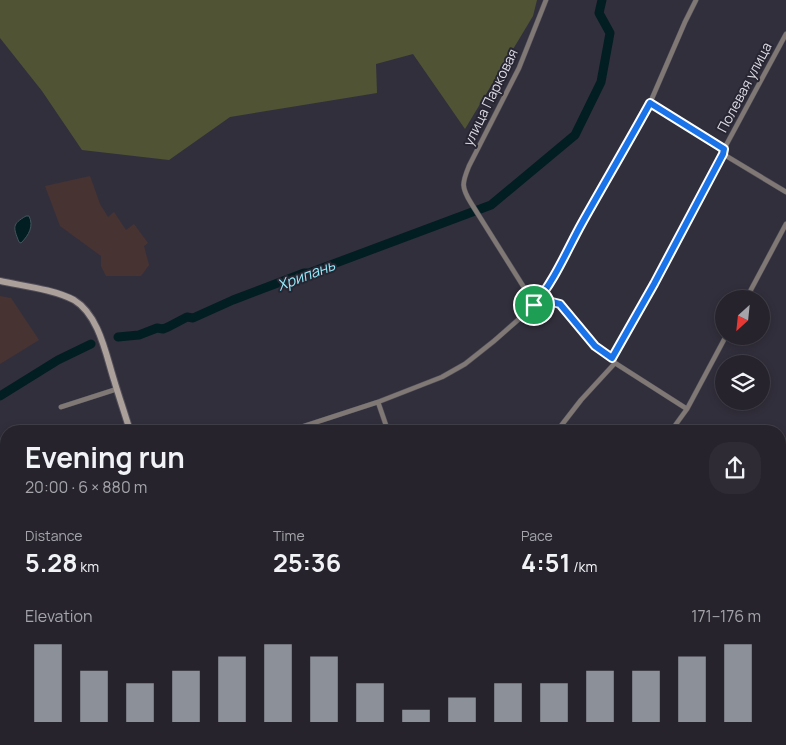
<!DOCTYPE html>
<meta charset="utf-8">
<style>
:root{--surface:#26232d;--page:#2e2b35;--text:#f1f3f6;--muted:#a4a4aa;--line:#424049;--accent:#8c9099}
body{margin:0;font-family:Manrope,sans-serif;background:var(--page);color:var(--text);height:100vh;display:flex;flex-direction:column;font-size:19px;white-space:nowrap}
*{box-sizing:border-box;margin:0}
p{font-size:16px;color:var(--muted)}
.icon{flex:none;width:28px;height:28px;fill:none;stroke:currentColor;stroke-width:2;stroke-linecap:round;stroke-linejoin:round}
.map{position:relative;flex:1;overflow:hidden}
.panel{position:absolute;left:0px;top:425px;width:786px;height:320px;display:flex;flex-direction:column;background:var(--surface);border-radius:20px 20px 0 0;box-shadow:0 2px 8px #0003,0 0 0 1px var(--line)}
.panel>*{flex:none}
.needle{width:32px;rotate:207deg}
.fabs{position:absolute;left:715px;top:290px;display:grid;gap:10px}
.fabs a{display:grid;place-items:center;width:55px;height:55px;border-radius:50%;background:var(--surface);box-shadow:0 2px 8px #0003,0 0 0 1px var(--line);font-size:25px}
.pin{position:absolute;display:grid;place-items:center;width:42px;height:42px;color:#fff;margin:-21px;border:2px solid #fff;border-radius:50%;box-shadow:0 1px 5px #0007}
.round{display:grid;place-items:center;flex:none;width:52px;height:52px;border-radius:20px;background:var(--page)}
.overview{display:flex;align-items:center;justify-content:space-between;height:85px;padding:0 25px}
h1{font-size:28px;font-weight:700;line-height:38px}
.stats{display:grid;grid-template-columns:repeat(3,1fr);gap:8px;height:85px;padding:5px 25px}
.stats div{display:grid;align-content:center}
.stats b{font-size:25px;font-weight:700}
.stats small{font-size:14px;font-weight:400}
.stats p{font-size:14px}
.chart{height:140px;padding:10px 25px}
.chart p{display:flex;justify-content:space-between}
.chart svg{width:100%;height:90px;margin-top:5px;stroke:var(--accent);stroke-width:6}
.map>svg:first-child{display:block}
.industrial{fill:#483333}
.green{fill:#505435}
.water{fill:#021e23;stroke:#43565d}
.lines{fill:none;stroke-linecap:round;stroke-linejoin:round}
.river{stroke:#021e23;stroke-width:9}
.street-casing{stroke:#514e5a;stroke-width:5.5}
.secondary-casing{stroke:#514e5a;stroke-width:8}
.street{stroke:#7f7875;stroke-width:4.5}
.secondary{stroke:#aba09a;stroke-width:6}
.rail-casing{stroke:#acaab4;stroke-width:3}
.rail{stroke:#282632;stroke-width:1;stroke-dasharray:4;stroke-linecap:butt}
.route-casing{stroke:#fff;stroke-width:10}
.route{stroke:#1a73e8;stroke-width:6}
.labels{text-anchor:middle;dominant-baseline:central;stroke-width:4;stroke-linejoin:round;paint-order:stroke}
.street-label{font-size:14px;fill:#dcdae3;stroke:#282632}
.water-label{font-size:15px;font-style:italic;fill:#93ecfd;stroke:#282632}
</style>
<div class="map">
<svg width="786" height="745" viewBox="0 0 786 745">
<rect width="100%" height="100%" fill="#322f3c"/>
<!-- industrial -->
<path class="industrial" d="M 90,176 L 100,204 L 108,217 L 114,212 L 126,230 L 134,224 L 148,243 L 144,246 L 149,265 L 141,276 L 106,276 L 101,266 L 101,256 L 60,226 L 45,186 Z
M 0,296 L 11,298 L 39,340 L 0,364 Z"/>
<!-- green -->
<path class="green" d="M 0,0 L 537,0 L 533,16 L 465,129 L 413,54 L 376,64 L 377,93 L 230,117 L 169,160 L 82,150 L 42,91 L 0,38 Z"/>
<!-- water -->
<path class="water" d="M 26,216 L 29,216 C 34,226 29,235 21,243 L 19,242 C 13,227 12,224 26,216 Z"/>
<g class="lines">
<!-- river -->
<path class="river" d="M 118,337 L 139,335 L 157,328 L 163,329 L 168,327 L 187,317 L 193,318 L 233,300 L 304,273 L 309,273 L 491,205 L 575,135 L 601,82 L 610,33 L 599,13 L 602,0
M 0,396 L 58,360 L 91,344"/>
<!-- street casing -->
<g class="street-casing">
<path id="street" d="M 650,103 L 724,149
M 723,154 L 786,192
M 746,299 L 786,224
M 535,305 L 471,203 C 461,187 462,183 469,166 L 519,68 L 546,0
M 535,305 L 552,302 L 560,304 L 595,345 L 612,358
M 615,363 L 612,358 L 654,284 L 723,154 L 724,149 L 786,34
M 615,363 L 687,409
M 378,402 L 388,431
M 61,407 L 117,389
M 289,431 L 378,402 L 442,377 L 465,364 L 494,341 L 535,305 L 543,295 L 564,259 L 581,224 L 650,103 L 685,22 L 696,0
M 557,431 L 581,400 L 615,363
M 671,431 L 687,409 L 726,336
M 0,557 L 6,553
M 417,739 L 419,745
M 688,745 L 688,744
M 746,745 L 749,739"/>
</g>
<!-- secondary casing -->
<g class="secondary-casing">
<path id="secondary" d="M 0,281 C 23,286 53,289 74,300 C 99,315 106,355 114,380 C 119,397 125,414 130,431
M 780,510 L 786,504
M 246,739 L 250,745
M 540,745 L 546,739"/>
</g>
<!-- street -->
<use href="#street" class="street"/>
<!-- secondary -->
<use href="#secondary" class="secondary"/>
<!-- rail casing -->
<g class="rail-casing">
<path id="rail" d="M 0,716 L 6,720
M 29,739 L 38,745"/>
</g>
<!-- rail -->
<use href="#rail" class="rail"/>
</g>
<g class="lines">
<!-- route casing -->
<g class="route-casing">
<path id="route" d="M 650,103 L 724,149 L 723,154 L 654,284 L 612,358 L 595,346 L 560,304 L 552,302 L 534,305 C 555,280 567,250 582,223 C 605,182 628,143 650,103 Z"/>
</g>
<!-- route -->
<use href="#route" class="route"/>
</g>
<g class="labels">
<!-- street labels -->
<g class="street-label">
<text transform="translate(744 87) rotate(-62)">Полевая улица</text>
<text transform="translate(490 97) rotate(-64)">улица Парковая</text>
</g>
<!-- water labels -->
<g class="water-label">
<text transform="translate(306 275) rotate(-21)">Хрипань</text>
</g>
</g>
</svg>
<div class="fabs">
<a><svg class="needle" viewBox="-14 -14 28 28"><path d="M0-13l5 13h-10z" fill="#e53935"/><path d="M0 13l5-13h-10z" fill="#a4a4aa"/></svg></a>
<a><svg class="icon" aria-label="layers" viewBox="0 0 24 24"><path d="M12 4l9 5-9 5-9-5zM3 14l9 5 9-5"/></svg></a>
</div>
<div class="pin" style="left:534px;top:305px;background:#1e9e55"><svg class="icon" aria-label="arrive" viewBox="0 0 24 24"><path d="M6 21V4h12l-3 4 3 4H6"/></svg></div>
<section class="panel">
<div class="overview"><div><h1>Evening run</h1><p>20:00 · 6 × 880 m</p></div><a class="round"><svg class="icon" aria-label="share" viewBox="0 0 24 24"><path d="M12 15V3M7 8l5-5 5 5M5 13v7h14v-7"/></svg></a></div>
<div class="stats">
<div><p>Distance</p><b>5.28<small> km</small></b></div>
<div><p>Time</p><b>25:36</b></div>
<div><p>Pace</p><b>4:51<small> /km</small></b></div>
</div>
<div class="chart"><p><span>Elevation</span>171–176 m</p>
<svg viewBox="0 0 160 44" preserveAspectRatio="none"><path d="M5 44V6M15 44V19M25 44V25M35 44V19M45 44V12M55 44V6M65 44V12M75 44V25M85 44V38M95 44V32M105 44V25M115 44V25M125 44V19M135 44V19M145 44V12M155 44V6"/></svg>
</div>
</section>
</div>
